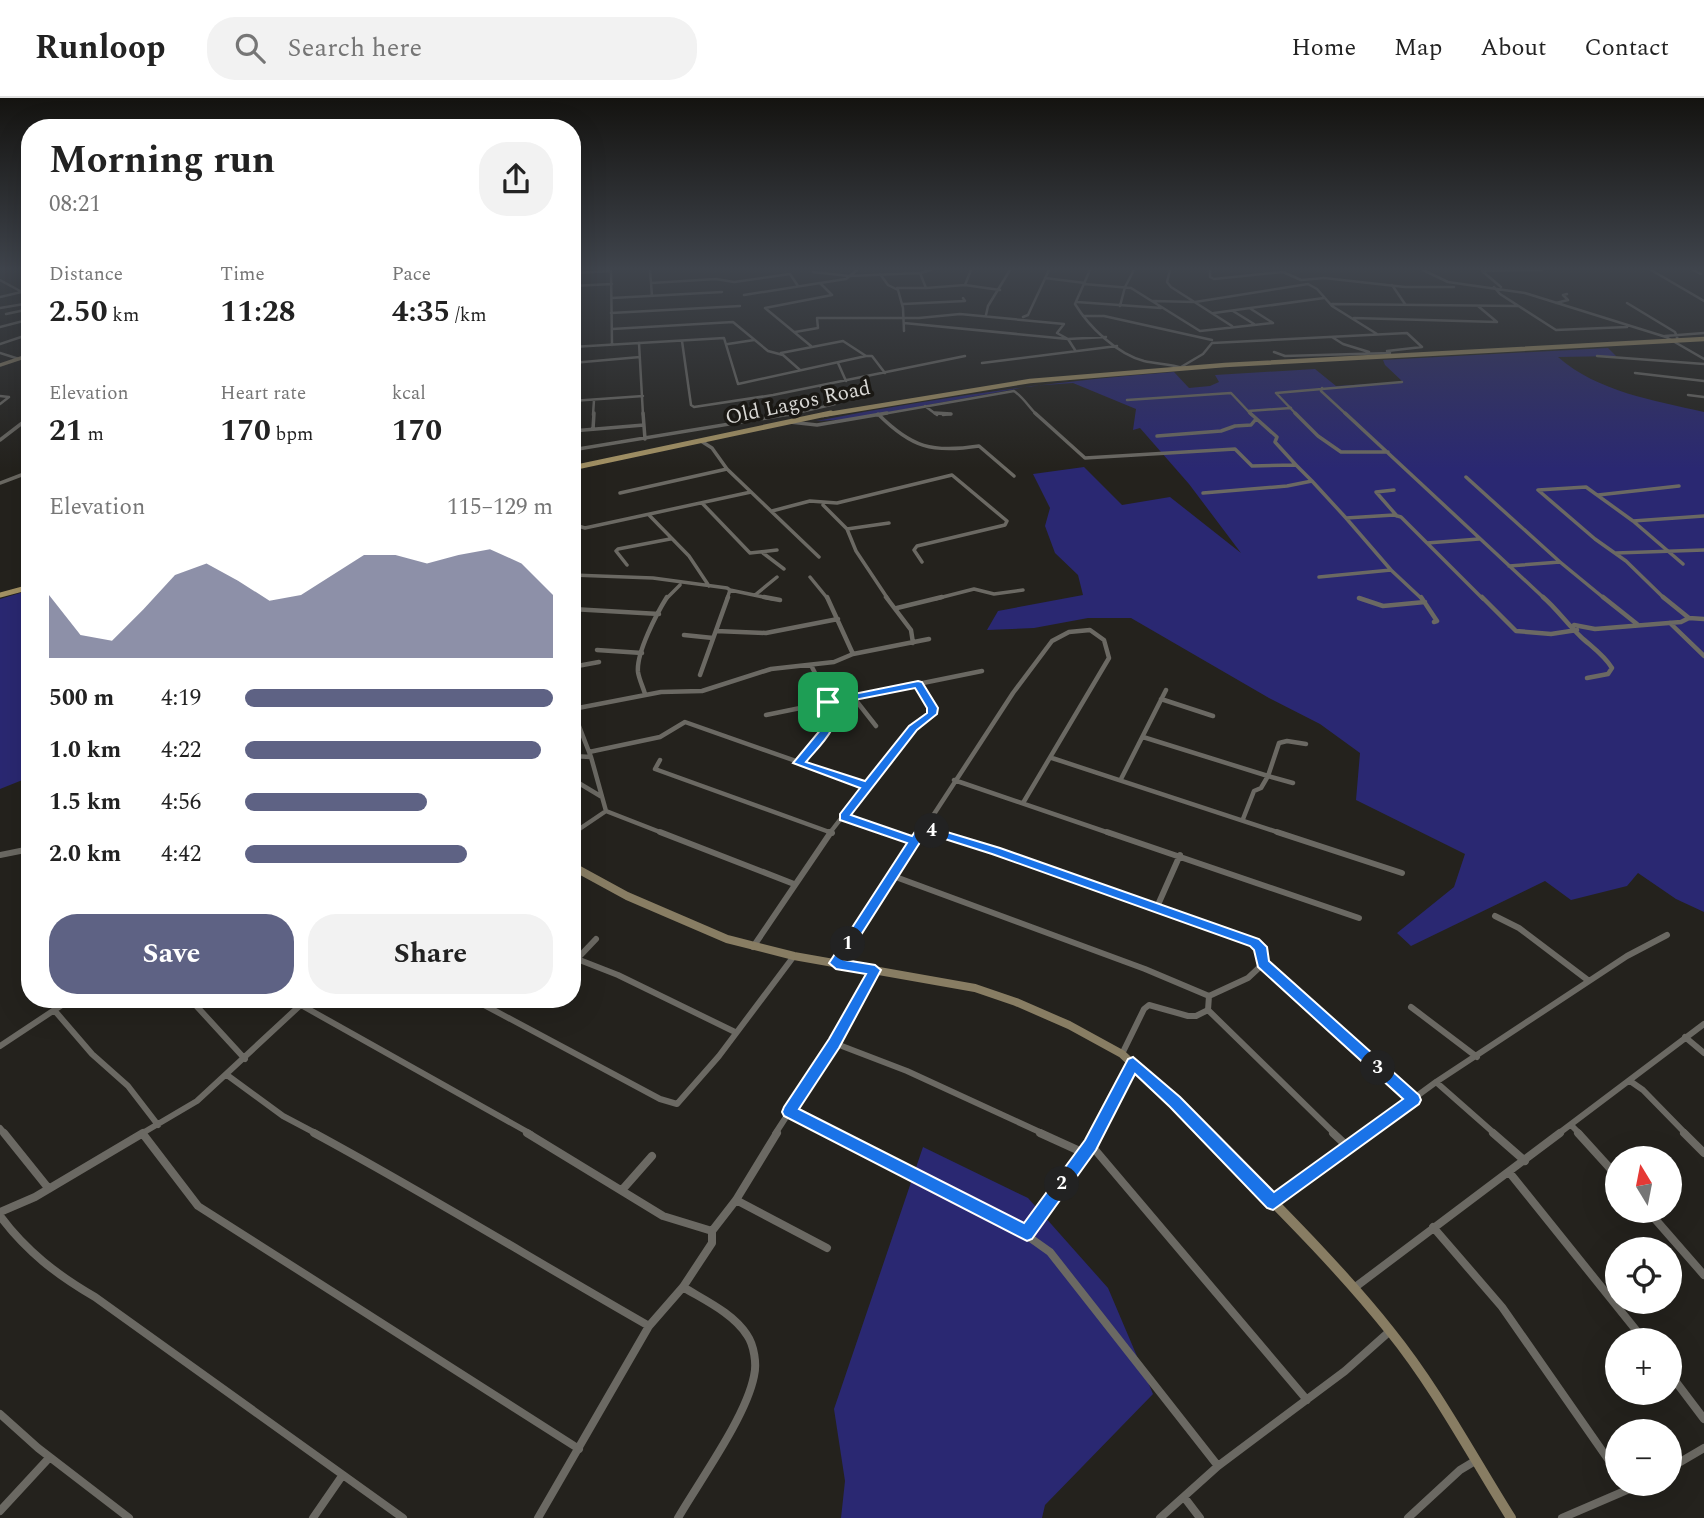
<!DOCTYPE html>
<meta charset="utf-8">
<style>
:root{--surface:#fff;--page:#f2f2f2;--text:#222;--muted:#767676;--line:#e0e0e0;--accent:#5e6284}
body{margin:0;font-family:Spectral,serif;background:var(--page);color:var(--text);height:100vh;display:flex;flex-direction:column;font-size:26px;white-space:nowrap}
*{box-sizing:border-box;margin:0}
p{font-size:23px;color:var(--muted)}
.icon{flex:none;width:38px;height:38px;fill:none;stroke:currentColor;stroke-width:2;stroke-linecap:round;stroke-linejoin:round}
.map{position:relative;flex:1;overflow:hidden}
.panel{position:absolute;left:21px;top:21px;width:560px;height:889px;display:flex;flex-direction:column;background:var(--surface);border-radius:28px;box-shadow:0 7px 28px #0002}
.panel>*{flex:none}
.needle{width:46px;rotate:350deg}
.tools{position:absolute;left:1605px;top:1048px;display:grid;gap:14px}
.tools a{display:grid;place-items:center;width:77px;height:77px;border-radius:50%;background:var(--surface);box-shadow:0 7px 28px #0002;font-size:35px}
.pin{position:absolute;display:grid;place-items:center;width:60px;height:60px;color:#fff;margin:-30px;border-radius:14px;box-shadow:0 4px 10px #0006}
.km{position:absolute;width:35px;height:35px;margin:-18px;border-radius:50%;background:#222;color:#fff;font-size:19px;line-height:35px;text-align:center}
.round{display:grid;place-items:center;flex:none;width:74px;height:74px;border-radius:28px;background:var(--page)}
.head{display:flex;align-items:center;justify-content:space-between;height:119px;padding:0 28px}
h1{font-size:38px;font-weight:700;line-height:52px}
.stats{display:grid;grid-template-columns:repeat(3,1fr);gap:10px;height:119px;padding:7px 28px}
.stats div{display:grid;align-content:center}
.stats b{font-size:30px;font-weight:700}
.stats small{font-size:19px;font-weight:400}
.stats p{font-size:19px}
.chart{height:196px;padding:14px 28px}
.chart p{display:flex;justify-content:space-between}
.chart svg{width:100%;height:126px;margin-top:7px;fill:var(--accent);opacity:.7}
.button{display:flex;gap:14px;margin-top:auto;padding:14px 28px}
.button a{flex:1;height:80px;border-radius:28px;background:var(--accent);color:#fff;font-size:28px;font-weight:700;line-height:80px;text-align:center}
.button a+a{background:var(--page);color:var(--text)}
ul{padding:0 28px;list-style:none;font-size:23px}
li{display:grid;grid-template-columns:112px 84px 1fr;align-items:center;height:52px}
li i{height:18px;border-radius:9px;background:var(--accent)}
header{display:flex;align-items:center;gap:42px;box-sizing:border-box;height:98px;padding:0 35px;background:var(--surface);border-bottom:2px solid var(--line)}
header strong{font-size:33px}
nav{display:flex;gap:38px;margin-inline-start:auto;font-size:24px}
.search{width:490px;height:63px;background:var(--page);display:flex;align-items:center;gap:18px;box-sizing:border-box;padding:0 24px;border-radius:28px;color:var(--muted);font-size:26px}
.map>svg:first-child{display:block}
.green{fill:#2a2872}
.lines{fill:none;stroke-linecap:round;stroke-linejoin:round}
.street-far4{stroke:#6b6963;stroke-width:2.5}
.street-far3{stroke:#6b6963;stroke-width:3.5}
.street-far2{stroke:#6b6963;stroke-width:4.5}
.street-far1{stroke:#6b6963;stroke-width:6}
.street{stroke:#6b6963;stroke-width:8}
.secondary-far2{stroke:#887d63;stroke-width:3.5}
.secondary-far1{stroke:#887d63;stroke-width:8}
.secondary{stroke:#887d63;stroke-width:10}
.primary-far1{stroke:#a49264;stroke-width:4.5}
.primary{stroke:#a49264;stroke-width:5}
.route{fill:#1a73e8;stroke:#fff;stroke-width:2;fill-rule:evenodd}
.labels{text-anchor:middle;dominant-baseline:central;stroke-width:7;stroke-linejoin:round;paint-order:stroke}
.far-street-label{font-size:21px;fill:#d9d8d5;stroke:#1a1814}
</style>
<header>
<strong>Runloop</strong>
<div class="search"><svg class="icon" aria-label="search" viewBox="0 0 24 24"><circle cx="10" cy="10" r="6"/><path d="M15 15l6 6"/></svg>Search here</div>
<nav><a>Home</a><a>Map</a><a>About</a><a>Contact</a></nav>
</header>
<div class="map">
<svg width="1704" height="1420" viewBox="0 0 1704 1420">
<rect width="100%" height="100%" fill="#24221d"/>
<!-- green -->
<path class="green" d="M 1608,250 L 1616,258 L 1558,259 C 1598,294 1653,302 1704,314 L 1704,814 L 1676,801 L 1638,775 L 1627,788 L 1571,802 L 1545,783 L 1411,848 L 1397,835 L 1454,789 L 1465,756 L 1356,702 L 1360,655 L 1320,626 L 1269,600 L 1131,520 L 1088,520 L 1034,530 L 987,532 L 998,513 L 1083,497 L 1078,477 L 1055,455 L 1045,428 L 1050,410 L 1033,376 L 1084,369 L 1122,407 L 1170,399 L 1241,455 L 1189,386 L 1140,330 L 1133,332 L 1136,311 L 1073,285 L 1031,288 L 851,321 L 816,323 C 935,300 1053,283 1174,274 L 1189,290 L 1210,288 L 1219,284 L 1215,277 L 1315,271 L 1336,288 L 1403,284 L 1385,267 L 1383,262 Z
M 30,492 L 30,679 L 0,691 L 0,501 Z
M 923,1049 L 1028,1100 L 1108,1190 L 1153,1296 L 1045,1407 L 1042,1420 L 841,1420 L 845,1383 L 834,1311 Z"/>
<g class="lines">
<!-- street-far4 -->
<path class="street-far4" d="M 611,172 L 612,247
M 650,172 L 652,198
M 1090,172 L 1075,206 C 1089,229 1117,256 1144,263 C 1157,266 1170,266 1183,270
M 1170,172 L 1167,184 L 1171,189 L 1232,228
M 1210,172 L 1210,179 L 1214,181 L 1283,174 L 1301,182
M 1423,172 L 1448,184 L 1525,195 L 1666,239 L 1704,261
M 1651,172 L 1704,203
M 1693,172 L 1701,176
M 1482,173 L 1542,172
M 1482,173 L 1501,189
M 813,174 L 849,178 L 920,175 L 931,172
M 572,175 L 611,173
M 920,175 L 926,190 L 965,187 L 1000,192
M 880,176 L 888,187 L 898,192 L 903,210 L 904,233
M 1045,180 L 1085,185
M 0,182 L 22,194
M 1301,182 L 1324,180 L 1405,189 L 1454,189
M 651,185 L 716,181 L 734,184 L 790,176 L 798,188
M 1084,186 L 1131,190 L 1200,233 L 1273,225
M 965,187 L 971,172
M 1392,187 L 1405,206
M 572,188 L 612,186
M 1494,189 L 1500,196 L 1556,232 L 1627,229
M 897,190 L 926,190
M 744,197 L 820,185
M 0,199 L 30,192
M 612,200 L 722,194
M 1153,203 L 1195,204 L 1308,186 L 1317,191 L 1332,208 L 1377,236
M 1077,204 L 1161,210
M 1556,205 L 1568,202 L 1563,197 L 1567,196
M 1627,205 L 1675,234 L 1678,242
M 903,206 L 965,203 L 963,200
M 1332,206 L 1517,208
M 1120,208 L 1125,189 L 1134,172
M 0,210 L 30,205
M 1251,211 L 1273,225
M 1233,213 L 1254,226
M 611,215 L 740,208
M 1214,215 L 1324,200
M 6,216 L 25,212
M 986,217 L 988,208 L 1010,172
M 1083,218 L 1104,218 L 1212,242
M 1023,219 L 1028,217 L 1049,172
M 1354,220 L 1497,224 L 1478,208
M 904,225 L 1068,241 L 1106,239
M 0,229 L 27,222
M 612,231 L 733,224 L 768,253 L 783,257 L 800,272
M 795,234 L 818,230 L 817,220 L 919,220 L 960,216 L 1064,226 L 1057,235 L 1068,241 L 1075,252
M 1665,238 L 1704,235
M 1332,239 L 1343,246 L 1369,254
M 682,243 L 691,307 L 694,309 L 773,297 L 965,258
M 639,245 L 643,317
M 0,246 L 30,236
M 728,246 L 754,242
M 811,248 L 765,210 L 832,197 L 820,185 L 846,181 L 857,172
M 572,249 L 724,240 L 738,286 L 866,258
M 1274,254 L 1285,258 L 1390,255
M 0,255 L 19,261
M 781,255 L 843,243 L 866,258 L 872,258 L 885,275
M 1597,258 L 1704,266
M 572,265 L 640,259
M 838,265 L 846,283
M 982,265 L 1117,248
M 1181,269 L 1203,256 L 1212,245 L 1407,235 L 1422,249 L 1387,253
M 1635,275 L 1704,283
M 572,285 L 575,284
M 1322,290 L 1321,293 L 1347,317
M 1276,295 L 1297,317
M 1276,295 L 1402,284
M 1688,297 L 1704,299
M 0,298 L 9,299 L 0,306
M 1127,302 L 1231,295 L 1248,313
M 572,303 L 643,298
M 925,308 L 937,317
M 593,317 L 594,302
M 788,317 L 835,306 L 820,288
M 877,317 L 1014,293 C 1024,300 1028,308 1037,317
M 943,317 L 951,316
M 1252,317 L 1248,313 L 1291,310"/>
<!-- street-far3 -->
<path class="street-far3" d="M 643,315 L 645,341
M 935,315 L 951,316
M 1035,315 L 1085,360 L 1235,351 L 1252,368 L 1296,367 L 1275,344 L 1277,339 L 1250,315
M 1295,315 L 1318,338 L 1341,354 L 1388,354
M 1345,315 L 1545,501
M 878,316 C 912,350 932,355 979,348 L 1014,378
M 790,324 L 817,327 L 887,315
M 593,331 L 594,315
M 572,333 L 644,327
M 1157,338 L 1221,333 L 1235,328 L 1251,327 L 1256,321
M 0,342 L 30,319
M 701,343 L 712,350 L 727,371 L 819,459
M 572,352 L 796,315
M 1466,379 L 1560,464
M 1312,383 L 1346,420 L 1394,417 L 1401,419 L 1483,501
M 0,385 L 24,376
M 1394,392 L 1376,394 L 1397,418
M 620,395 L 727,371
M 1203,395 L 1287,388 L 1312,383 L 1296,367
M 1598,397 L 1679,388
M 702,405 L 750,455 L 777,452
M 823,407 L 847,431 L 856,453 L 888,501
M 772,413 L 810,403 L 837,405 L 952,377 L 1007,423 L 1005,427 L 917,448 L 914,452 L 922,464
M 572,417 L 578,428 L 585,430 L 751,394
M 649,417 L 689,458 L 709,488
M 1633,423 L 1704,418
M 847,431 L 889,425
M 1427,445 L 1479,441
M 763,455 L 784,471
M 1616,455 L 1704,452
M 627,467 L 616,453 L 618,451 L 670,441
M 1509,468 L 1560,464 L 1605,501
M 1391,472 L 1422,501
M 572,477 L 653,480 L 727,490 L 730,492 L 727,501
M 810,479 L 828,501
M 1319,479 L 1391,472 L 1346,420
M 730,492 L 773,501
M 755,497 L 777,479
M 666,501 L 680,487
M 935,501 L 974,491 L 994,496 L 1023,492
M 1665,501 L 1626,463 L 1595,441 L 1538,392 L 1586,389 L 1633,423 L 1683,466"/>
<!-- street-far2 -->
<path class="street-far2" d="M 764,499 L 780,502
M 827,499 L 853,556
M 886,499 L 911,532 L 913,545
M 1421,499 L 1437,523 L 1434,524
M 1482,499 L 1516,533 L 1551,536 L 1577,532
M 1543,499 C 1557,511 1567,526 1581,539 C 1592,549 1604,557 1612,570 L 1608,576 L 1587,580
M 1603,499 L 1637,526
M 1359,500 L 1383,508 L 1425,504
M 897,510 L 942,499
M 572,511 L 659,516
M 1689,520 L 1704,521
M 1670,525 L 1704,558
M 1574,527 L 1595,531 L 1681,524 L 1689,520 L 1663,499
M 716,533 L 766,535 L 838,521
M 684,537 L 713,540
M 597,552 L 642,555
M 572,569 L 599,564
M 700,577 L 728,499
M 645,596 C 643,589 639,581 638,574 C 636,555 657,515 667,499
M 854,600 L 876,628
M 1161,601 L 1213,618
M 572,610 L 591,659 L 606,713 L 665,736
M 573,611 L 661,594 L 702,593 L 771,571 L 834,564 L 853,556 L 929,541
M 766,617 L 918,586
M 1143,639 L 1268,678 L 1279,645 L 1287,643 L 1306,646
M 589,654 L 660,639 L 685,624 L 867,688
M 572,658 L 591,659
M 1052,660 L 1283,736
M 660,662 L 655,671 L 832,735
M 799,665 C 840,619 837,620 811,567
M 572,681 L 602,699
M 1121,681 L 1166,592
M 954,682 L 1112,736
M 844,719 L 892,736
M 1243,721 L 1254,693 L 1261,690 L 1268,678 L 1293,685
M 923,730 L 941,736
M 572,736 L 606,713
M 829,736 L 889,658 L 913,631 L 932,616 L 932,610 L 918,586 L 982,573
M 921,736 L 1013,595 L 1052,543 L 1069,534 L 1090,532 L 1104,542 L 1109,560 L 1023,705"/>
<!-- street-far1 -->
<path class="street-far1" d="M 660,734 L 794,786
M 829,734 L 832,735
M 887,734 L 915,744
M 936,734 L 1255,844 L 1260,850 L 1263,866
M 1107,734 L 1359,820
M 1277,734 L 1402,775
M 572,736 L 575,734
M 0,757 L 30,751
M 893,778 L 1145,871 L 1209,898 L 1248,880 L 1263,866
M 1157,809 L 1180,757
M 1495,818 L 1519,830 L 1589,883
M 753,849 L 831,734
M 572,859 L 577,861 L 596,841
M 577,861 L 618,877 L 735,934
M 836,865 L 922,734
M 1263,866 L 1414,1002
M 190,901 L 245,961
M 473,901 L 660,1001 L 677,1006 L 719,958 L 794,858
M 301,907 L 531,1036
M 1411,909 L 1477,959
M 1208,912 L 1335,1036
M 55,913 L 92,956 L 128,988 L 158,1027
M 1685,939 L 1704,955
M 834,945 L 907,973 L 1044,1036
M 0,948 L 71,901
M 1122,956 L 1144,911 L 1149,907 L 1188,918 L 1196,918 L 1208,912 L 1209,898
M 227,977 L 283,1018 L 317,1036
M 1630,983 L 1643,992 L 1686,1036
M 1436,984 L 1495,1036
M 789,1014 L 834,1036
M 1572,1028 L 1580,1036
M 0,1030 L 5,1036
M 141,1036 L 197,1003 L 307,901
M 775,1036 L 834,945 L 875,872
M 1096,1036 L 1133,965
M 1365,1036 L 1436,984 L 1627,858 L 1667,837
M 1558,1036 L 1704,926"/>
<!-- street -->
<path class="street" d="M 4,1035 L 49,1091
M 314,1035 C 427,1096 537,1164 649,1228
M 527,1035 L 663,1118 L 712,1133
M 831,1035 L 1002,1120 L 1050,1154 L 1218,1368
M 1040,1035 L 1084,1055
M 1333,1035 L 1347,1048
M 1493,1035 L 1525,1063
M 1578,1035 L 1617,1078
M 1684,1035 L 1704,1055
M 143,1036 L 198,1108 L 579,1351
M 1091,1047 L 1307,1302
M 1509,1074 L 1644,1242
M 622,1092 L 652,1058
M 736,1102 L 827,1150
M 1273,1104 L 1367,1035
M 1648,1113 L 1704,1177
M 0,1114 L 35,1099 L 143,1035
M 0,1118 C 26,1153 57,1177 95,1199 L 403,1420
M 1433,1129 L 1502,1209 L 1617,1374
M 1027,1136 L 1097,1035
M 1354,1190 L 1560,1035
M 1670,1276 L 1704,1321
M 0,1316 L 38,1350 L 129,1420
M 1670,1370 L 1704,1350
M 1184,1399 L 1200,1420
M 0,1413 L 49,1360
M 313,1420 L 342,1378
M 538,1420 L 649,1228 L 683,1189 L 712,1145 L 712,1133 L 736,1102 L 777,1035
M 678,1420 C 700,1382 746,1319 754,1278 C 757,1266 754,1247 747,1237 C 733,1215 704,1202 683,1189
M 1160,1420 L 1218,1368 L 1345,1273 L 1390,1233
M 1408,1420 L 1460,1372 L 1475,1363
M 1562,1420 L 1641,1386"/>
<!-- secondary-far2 -->
<path class="secondary-far2" d="M 0,267 L 30,257"/>
<!-- secondary-far1 -->
<path class="secondary-far1" d="M 572,768 L 627,798 L 727,841 L 794,858 L 975,890 L 1016,904 L 1069,927 L 1122,956 L 1207,1036"/>
<!-- secondary -->
<path class="secondary" d="M 1205,1035 C 1267,1098 1335,1164 1390,1233 C 1436,1290 1472,1358 1511,1420"/>
<!-- primary-far1 -->
<path class="primary-far1" d="M 823,317 L 1030,283 L 1225,267 L 1704,241"/>
<!-- primary -->
<path class="primary" d="M 572,370 L 831,315
M 0,497 L 30,489"/>
</g>
<!-- sky -->
<linearGradient id="sky" x2="0" y2="1"><stop stop-color="#141310"/><stop offset="0.46" stop-color="#3f444c"/><stop offset="1" stop-color="#3f444c" stop-opacity="0"/></linearGradient>
<rect width="1704" height="371" fill="url(#sky)"/>
<!-- route -->
<path class="route" d="M 918,583 L 922,584 L 938,610 L 937,616 L 917,632 L 851,717 L 912,738 L 919,728 L 927,728 L 1000,750 L 1259,841 L 1267,849 L 1269,863 L 1419,997 L 1421,1002 L 1419,1006 L 1273,1112 L 1267,1110 L 1170,1009 L 1135,976 L 1096,1052 L 1032,1141 L 1027,1143 L 784,1018 L 782,1014 L 784,1009 L 829,941 L 866,876 L 836,871 L 829,865 L 907,745 L 840,722 L 840,716 L 860,690 L 793,665 L 822,630 L 826,622 L 824,602 ZM 915,590 L 927,610 L 927,615 L 909,628 L 865,683 L 806,664 C 819,648 843,628 834,606 ZM 926,735 L 992,756 L 1250,848 L 1254,852 L 1258,869 L 1403,1001 L 1274,1094 L 1180,999 L 1133,959 L 1128,961 L 1085,1042 L 1024,1125 L 799,1011 L 839,950 L 881,872 L 875,867 L 845,862 Z"/>
<g class="labels">
<!-- far-street labels -->
<g class="far-street-label">
<text transform="translate(798 305) rotate(-12)">Old Lagos Road</text>
</g>
</g>
</svg>
<div class="tools">
<a><svg class="needle" viewBox="-14 -14 28 28"><path d="M0-13l5 13h-10z" fill="#e53935"/><path d="M0 13l5-13h-10z" fill="#767676"/></svg></a>
<a><svg class="icon" aria-label="locate" viewBox="0 0 24 24"><circle cx="12" cy="12" r="6"/><path d="M12 2v4M12 18v4M2 12h4M18 12h4"/></svg></a>
<a>+</a>
<a>−</a>
</div>
<div class="pin" style="left:828px;top:604px;background:#1e9e55"><svg class="icon" aria-label="arrive" viewBox="0 0 24 24"><path d="M6 21V4h12l-3 4 3 4H6"/></svg></div>
<b class="km" style="left:848px;top:846px">1</b>
<b class="km" style="left:1062px;top:1086px">2</b>
<b class="km" style="left:1378px;top:970px">3</b>
<b class="km" style="left:932px;top:733px">4</b>
<section class="panel">
<div class="head"><div><h1>Morning run</h1><p>08:21</p></div><a class="round"><svg class="icon" aria-label="share" viewBox="0 0 24 24"><path d="M12 15V3M7 8l5-5 5 5M5 13v7h14v-7"/></svg></a></div>
<div class="stats">
<div><p>Distance</p><b>2.50<small> km</small></b></div>
<div><p>Time</p><b>11:28</b></div>
<div><p>Pace</p><b>4:35<small> /km</small></b></div>
</div>
<div class="stats">
<div><p>Elevation</p><b>21<small> m</small></b></div>
<div><p>Heart rate</p><b>170<small> bpm</small></b></div>
<div><p>kcal</p><b>170</b></div>
</div>
<div class="chart"><p><span>Elevation</span>115–129 m</p>
<svg viewBox="0 0 160 44" preserveAspectRatio="none"><path d="M0 44V22L10 36L20 38L30 27L40 15L50 11L60 17L70 24L80 22L90 15L100 8L110 8L120 11L130 8L140 6L150 11L160 22V44z"/></svg>
</div>
<ul>
<li><b>500 m</b>4:19<i style="width:100%"></i></li>
<li><b>1.0 km</b>4:22<i style="width:96%"></i></li>
<li><b>1.5 km</b>4:56<i style="width:59%"></i></li>
<li><b>2.0 km</b>4:42<i style="width:72%"></i></li>
</ul>
<div class="button"><a>Save</a><a>Share</a></div>
</section>
</div>
